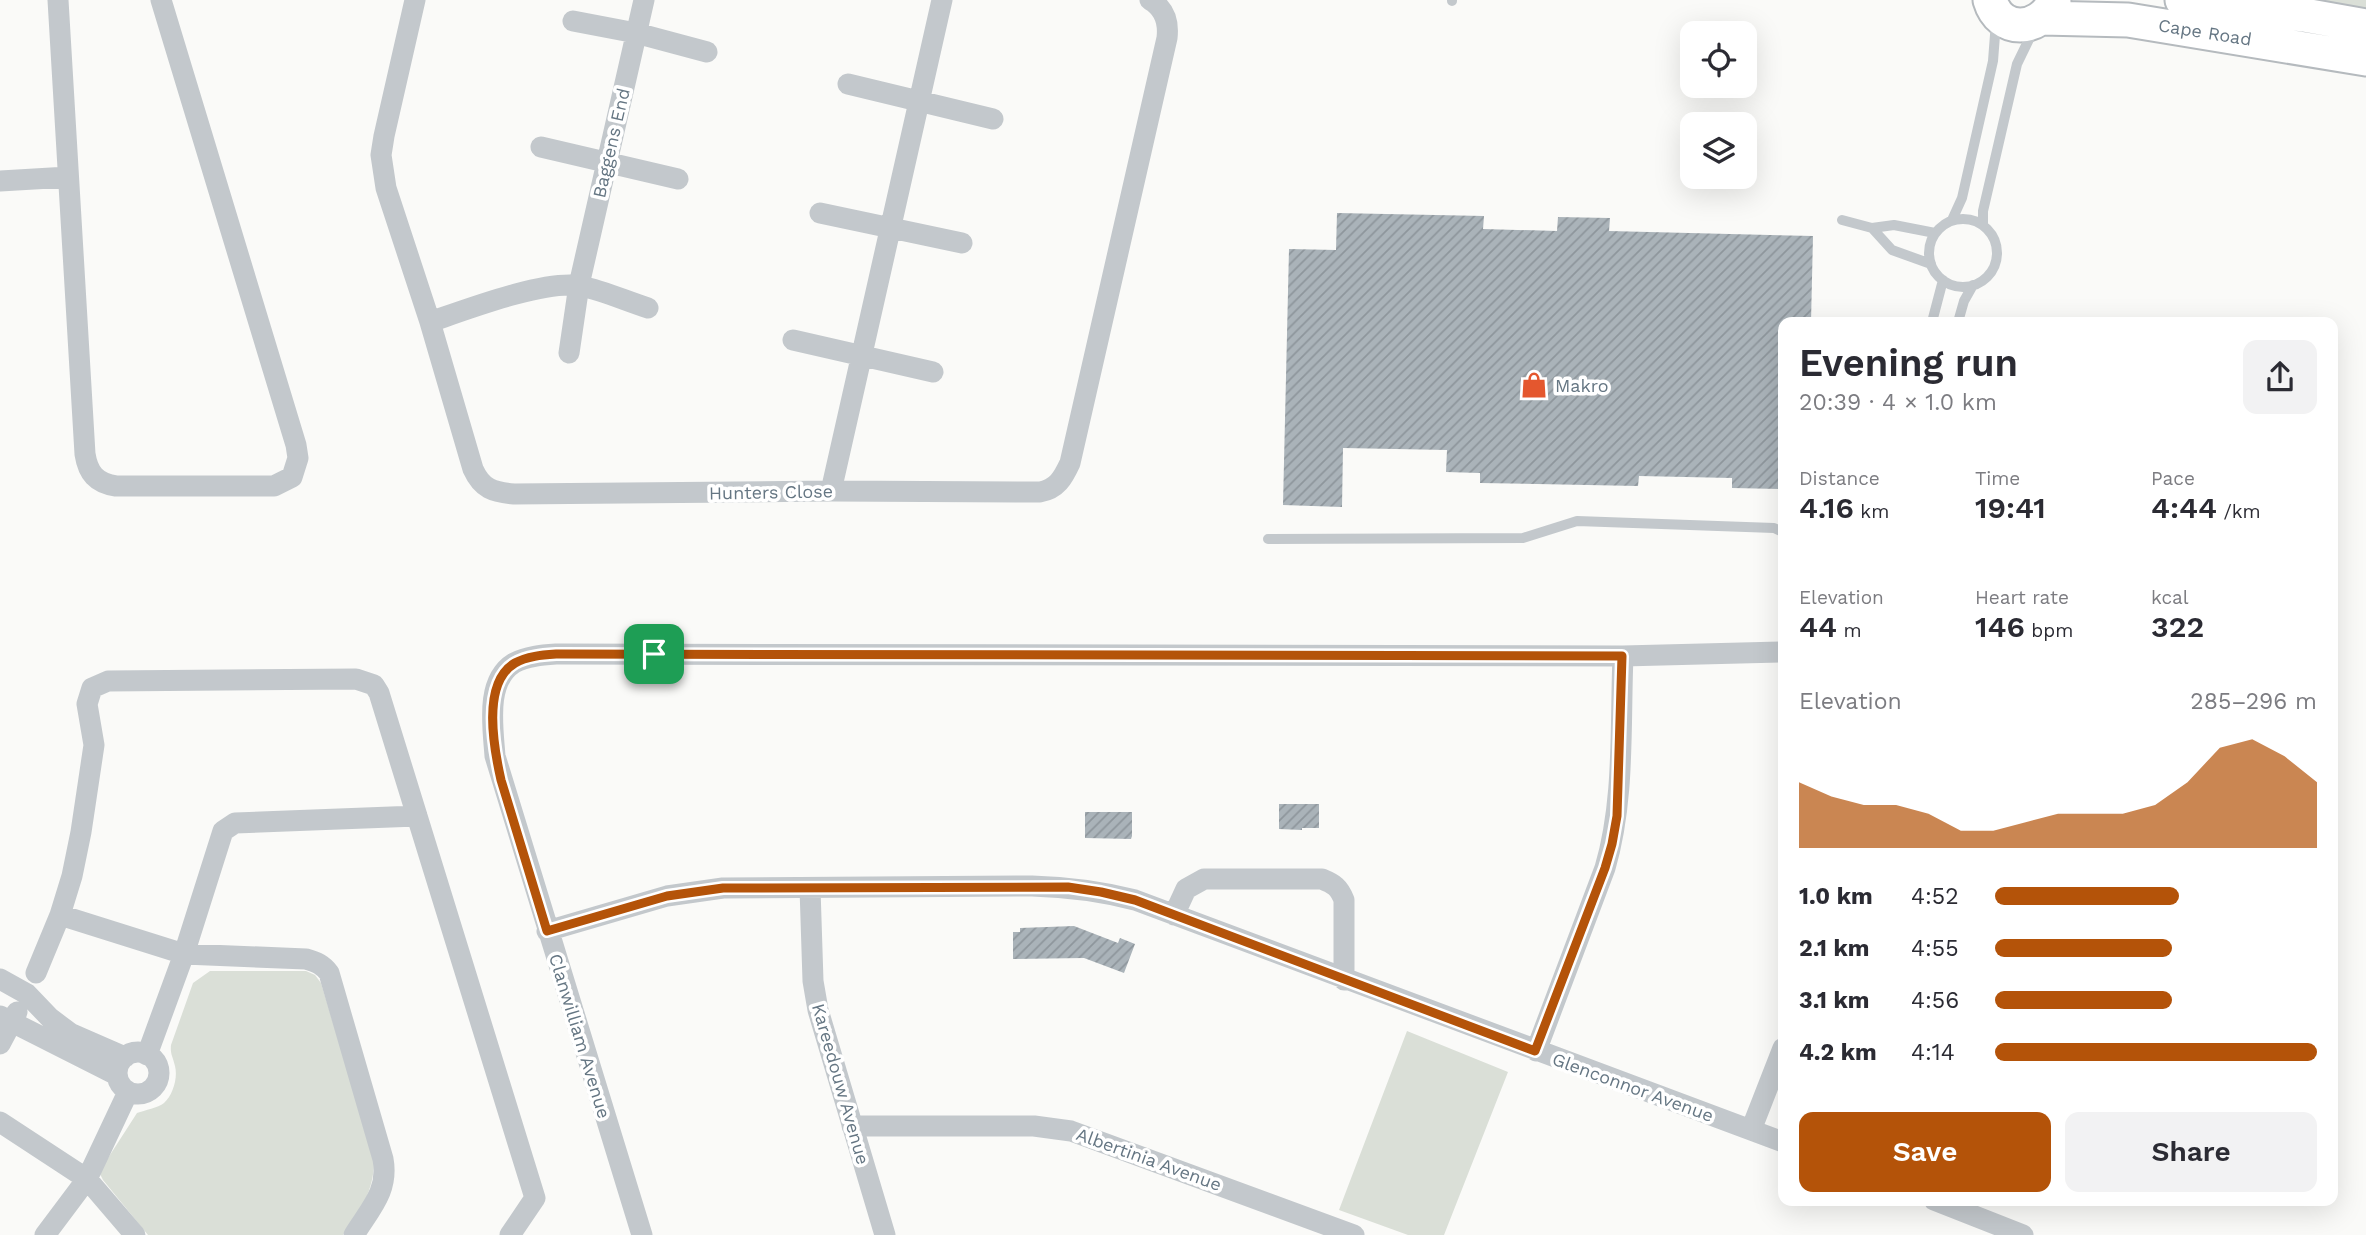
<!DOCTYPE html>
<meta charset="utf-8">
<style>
:root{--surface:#fff;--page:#f2f2f3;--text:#2b2b33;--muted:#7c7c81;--accent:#b45309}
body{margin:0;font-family:"Work Sans",sans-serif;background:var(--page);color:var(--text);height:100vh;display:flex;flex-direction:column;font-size:26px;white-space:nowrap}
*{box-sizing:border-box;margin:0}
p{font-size:23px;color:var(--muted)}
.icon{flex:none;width:38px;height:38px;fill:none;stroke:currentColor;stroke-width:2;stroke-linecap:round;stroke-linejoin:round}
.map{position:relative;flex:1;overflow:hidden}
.panel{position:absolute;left:1778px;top:317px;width:560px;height:889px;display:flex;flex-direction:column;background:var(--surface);border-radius:14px;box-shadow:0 7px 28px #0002}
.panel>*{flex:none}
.tools{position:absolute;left:1680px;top:21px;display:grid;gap:14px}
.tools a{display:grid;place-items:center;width:77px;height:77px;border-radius:14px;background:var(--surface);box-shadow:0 7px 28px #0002;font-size:35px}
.pin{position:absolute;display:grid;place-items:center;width:60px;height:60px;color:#fff;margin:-30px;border-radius:14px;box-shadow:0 4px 10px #0006}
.round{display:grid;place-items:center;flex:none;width:74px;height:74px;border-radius:14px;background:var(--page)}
.head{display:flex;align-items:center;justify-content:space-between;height:119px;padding:0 21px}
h1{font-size:38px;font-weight:600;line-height:52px}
.metrics{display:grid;grid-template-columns:repeat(3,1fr);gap:10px;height:119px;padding:7px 21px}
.metrics div{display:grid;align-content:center}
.metrics b{font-size:30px;font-weight:600}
.metrics small{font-size:19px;font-weight:400}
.metrics p{font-size:19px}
.chart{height:196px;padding:14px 21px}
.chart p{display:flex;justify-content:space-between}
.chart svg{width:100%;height:126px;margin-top:7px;fill:var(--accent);opacity:.7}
.cta{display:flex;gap:14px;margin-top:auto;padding:14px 21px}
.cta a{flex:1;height:80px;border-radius:14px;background:var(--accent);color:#fff;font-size:28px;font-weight:600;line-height:80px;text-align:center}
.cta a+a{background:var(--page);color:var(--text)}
ul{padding:0 21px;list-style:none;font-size:23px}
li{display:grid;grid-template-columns:112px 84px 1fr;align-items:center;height:52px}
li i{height:18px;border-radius:9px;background:var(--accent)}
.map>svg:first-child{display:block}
.green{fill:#dadfd7}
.building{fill:url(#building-hatch)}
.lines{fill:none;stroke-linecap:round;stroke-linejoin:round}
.primary-casing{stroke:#b5babe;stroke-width:37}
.lane{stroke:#c3c8cc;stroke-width:10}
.street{stroke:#c3c8cc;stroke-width:21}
.primary{stroke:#fff;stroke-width:33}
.route-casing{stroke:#fff;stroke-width:14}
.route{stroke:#b45309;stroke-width:9}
.labels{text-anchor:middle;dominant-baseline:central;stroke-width:7;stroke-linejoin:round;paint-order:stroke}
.street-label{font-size:18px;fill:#657683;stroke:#fff}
.poi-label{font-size:18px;fill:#657683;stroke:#fff;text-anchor:start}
</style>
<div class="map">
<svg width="2366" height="1235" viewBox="0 0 2366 1235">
<defs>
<pattern id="building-hatch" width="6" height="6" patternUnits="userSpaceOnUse" patternTransform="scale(1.75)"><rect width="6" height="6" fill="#aab3b9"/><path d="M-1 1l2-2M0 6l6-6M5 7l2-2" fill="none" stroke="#8e969c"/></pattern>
</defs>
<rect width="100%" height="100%" fill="#fafaf8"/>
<!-- green -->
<path class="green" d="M 2306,0 L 2366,0 L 2366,12 Z
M 210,971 L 306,971 L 315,975 L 321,983 L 374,1157 C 375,1190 361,1209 343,1235 L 148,1235 L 103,1180 L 99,1172 L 137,1113 C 145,1110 158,1108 164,1103 C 173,1095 178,1078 175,1066 C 173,1057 170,1054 171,1045 L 193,983 Z
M 1407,1031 L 1508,1072 L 1444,1235 L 1408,1235 L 1339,1210 Z"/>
<!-- building -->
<path class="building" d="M 1337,213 L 1484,216 L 1483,229 L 1557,231 L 1558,217 L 1610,218 L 1609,231 L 1813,236 L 1811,322 L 1783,322 L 1783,489 L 1732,488 L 1732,478 L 1639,476 L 1638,486 L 1480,483 L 1480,473 L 1446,472 L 1447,450 L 1343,448 L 1342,507 L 1283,505 L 1289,249 L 1336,250 Z
M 1279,804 L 1319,804 L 1319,828 L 1302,828 L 1302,830 L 1279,829 Z
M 1085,812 L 1132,812 L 1132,836 L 1131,839 L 1085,838 Z
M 1074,926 L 1118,943 L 1120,938 L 1135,944 L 1124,973 L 1084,958 L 1013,959 L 1013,932 L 1020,932 L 1020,928 Z"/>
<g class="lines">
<!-- primary casing -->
<g class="primary-casing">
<path id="primary" d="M 1990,0 C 2000,34 2039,32 2054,2
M 2182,0 L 2304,15 L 2366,26
M 2042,18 L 2128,20 L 2366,59"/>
</g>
<!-- lane -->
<path class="lane" d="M 1452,1 L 1452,0
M1929 253a34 34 0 1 1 68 0a34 34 0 1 1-68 0Z
M 1842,220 L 1872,228
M 1952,220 L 1962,198 L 1993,61 L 1996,22
M 1983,225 L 1983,211 L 2017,64 L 2034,29
M 1931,264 L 1892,250 L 1872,228 L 1894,225 L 1935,233
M 1932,322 L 1943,280
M 1958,322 L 1964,301 L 1973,285
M 1268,539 L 1523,538 L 1577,521 L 1774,528 L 1783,532"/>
<!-- street -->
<path class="street" d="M 58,0 L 85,454 C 88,473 96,483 116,486 L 274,486 L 292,477 L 298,458 L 296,445 L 161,0
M 415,0 L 384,136 L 381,155 L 386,188 L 430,322 L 473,469 C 482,489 493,492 514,494 L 831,491 L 1040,492 C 1057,489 1063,478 1070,463 L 1167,38 C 1169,21 1164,8 1150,0
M 573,21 L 636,33 L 707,52
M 848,84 L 993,119
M 541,147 L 678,179
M 0,181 L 68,177
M 820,213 L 962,243
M 430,322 C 465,310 546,279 581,286 C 604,291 626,301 648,308
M 793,340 L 933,372
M 569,353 L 579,285 L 644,0
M 831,491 L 942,0
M 810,888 L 813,981 L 818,1010 L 885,1235
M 60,915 L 184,954 L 306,959 C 317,962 323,965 329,973 L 383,1159 C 389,1191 370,1209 354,1235
M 1174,915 L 1186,889 L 1204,879 L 1322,879 C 1334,884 1339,887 1344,900 L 1344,980
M 547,931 L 667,896 L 723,888 L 1032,886 C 1067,887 1100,891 1135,900 L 1783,1142
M 36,973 L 60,915 L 72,876 L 81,832 L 94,745 L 87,704 L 92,688 L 108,681 L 356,679 L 374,685 L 379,693 L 535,1198 L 510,1235
M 0,979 L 27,994 L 50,1018 L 70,1033 L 125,1057
M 0,1016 L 117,1075
M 0,1044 L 17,1012
M 1536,1051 L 1605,868 C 1625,800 1620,726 1623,656
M117 1073a21 21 0 1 1 42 0a21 21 0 1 1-42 0Z
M 147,1055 L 184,954 L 223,831 L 235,823 L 417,816
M 0,1122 L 87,1179 L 135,1235
M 852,1126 L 1034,1126 L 1071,1131 L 1354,1235
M 1751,1130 L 1783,1048
M 1934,1200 L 2023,1235
M 45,1235 L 87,1179 L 128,1092
M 642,1235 L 495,756 C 493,727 485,681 514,663 C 527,656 543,655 557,654 L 1623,656 L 1783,652"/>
<!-- primary -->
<use href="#primary" class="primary"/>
</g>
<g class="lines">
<!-- route casing -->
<g class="route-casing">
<path id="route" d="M 557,654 L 1622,656 L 1617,816 L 1612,844 L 1605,868 L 1535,1051 L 1135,900 L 1101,892 L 1068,887 L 723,888 L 667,896 L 547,931 L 501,780 C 494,749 481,683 515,663 C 527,656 543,655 557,654 Z"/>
</g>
<!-- route -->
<use href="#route" class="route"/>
</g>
<!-- icons -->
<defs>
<g id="shop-bare" transform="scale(2.1)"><path d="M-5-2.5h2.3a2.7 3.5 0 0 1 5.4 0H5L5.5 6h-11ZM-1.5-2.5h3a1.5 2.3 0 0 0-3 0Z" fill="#e4572e" stroke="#fff" stroke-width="2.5" paint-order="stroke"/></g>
</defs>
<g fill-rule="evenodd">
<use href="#shop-bare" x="1534" y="385"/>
</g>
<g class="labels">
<!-- street labels -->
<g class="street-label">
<text transform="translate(2205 32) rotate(9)">Cape Road</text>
<text transform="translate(611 143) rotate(-77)">Baggens End</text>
<text transform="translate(771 492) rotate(-1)">Hunters Close</text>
<text transform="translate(580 1036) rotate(73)">Clanwilliam Avenue</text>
<text transform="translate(841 1084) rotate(74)">Kareedouw Avenue</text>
<text transform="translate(1633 1087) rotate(20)">Glenconnor Avenue</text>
<text transform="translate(1149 1159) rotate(20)">Albertinia Avenue</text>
</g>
<!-- poi labels -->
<g class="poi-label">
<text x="1555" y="385">Makro</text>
</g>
</g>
</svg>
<div class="tools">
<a><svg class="icon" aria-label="locate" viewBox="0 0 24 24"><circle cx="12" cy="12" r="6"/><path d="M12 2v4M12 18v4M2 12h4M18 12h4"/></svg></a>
<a><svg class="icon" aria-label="layers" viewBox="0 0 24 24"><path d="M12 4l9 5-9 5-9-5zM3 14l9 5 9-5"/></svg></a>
</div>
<div class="pin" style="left:654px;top:654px;background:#1e9e55"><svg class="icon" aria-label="arrive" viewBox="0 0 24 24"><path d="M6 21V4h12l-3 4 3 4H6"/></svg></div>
<section class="panel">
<div class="head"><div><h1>Evening run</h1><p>20:39 · 4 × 1.0 km</p></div><a class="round"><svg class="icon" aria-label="share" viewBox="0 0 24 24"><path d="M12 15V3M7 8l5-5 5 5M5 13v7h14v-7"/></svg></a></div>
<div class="metrics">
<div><p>Distance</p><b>4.16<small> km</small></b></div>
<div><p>Time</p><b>19:41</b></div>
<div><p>Pace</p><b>4:44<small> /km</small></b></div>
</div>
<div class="metrics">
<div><p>Elevation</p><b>44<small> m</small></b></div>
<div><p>Heart rate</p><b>146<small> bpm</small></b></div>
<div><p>kcal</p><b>322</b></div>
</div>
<div class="chart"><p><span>Elevation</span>285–296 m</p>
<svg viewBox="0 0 160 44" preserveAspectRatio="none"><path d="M0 44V21L10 26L20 29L30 29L40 32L50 38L60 38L70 35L80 32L90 32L100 32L110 29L120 21L130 9L140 6L150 12L160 21V44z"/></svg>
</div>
<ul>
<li><b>1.0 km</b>4:52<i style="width:57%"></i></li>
<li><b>2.1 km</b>4:55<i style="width:55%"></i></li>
<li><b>3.1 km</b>4:56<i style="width:55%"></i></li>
<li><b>4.2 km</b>4:14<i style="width:100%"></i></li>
</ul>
<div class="cta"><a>Save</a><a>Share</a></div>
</section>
</div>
